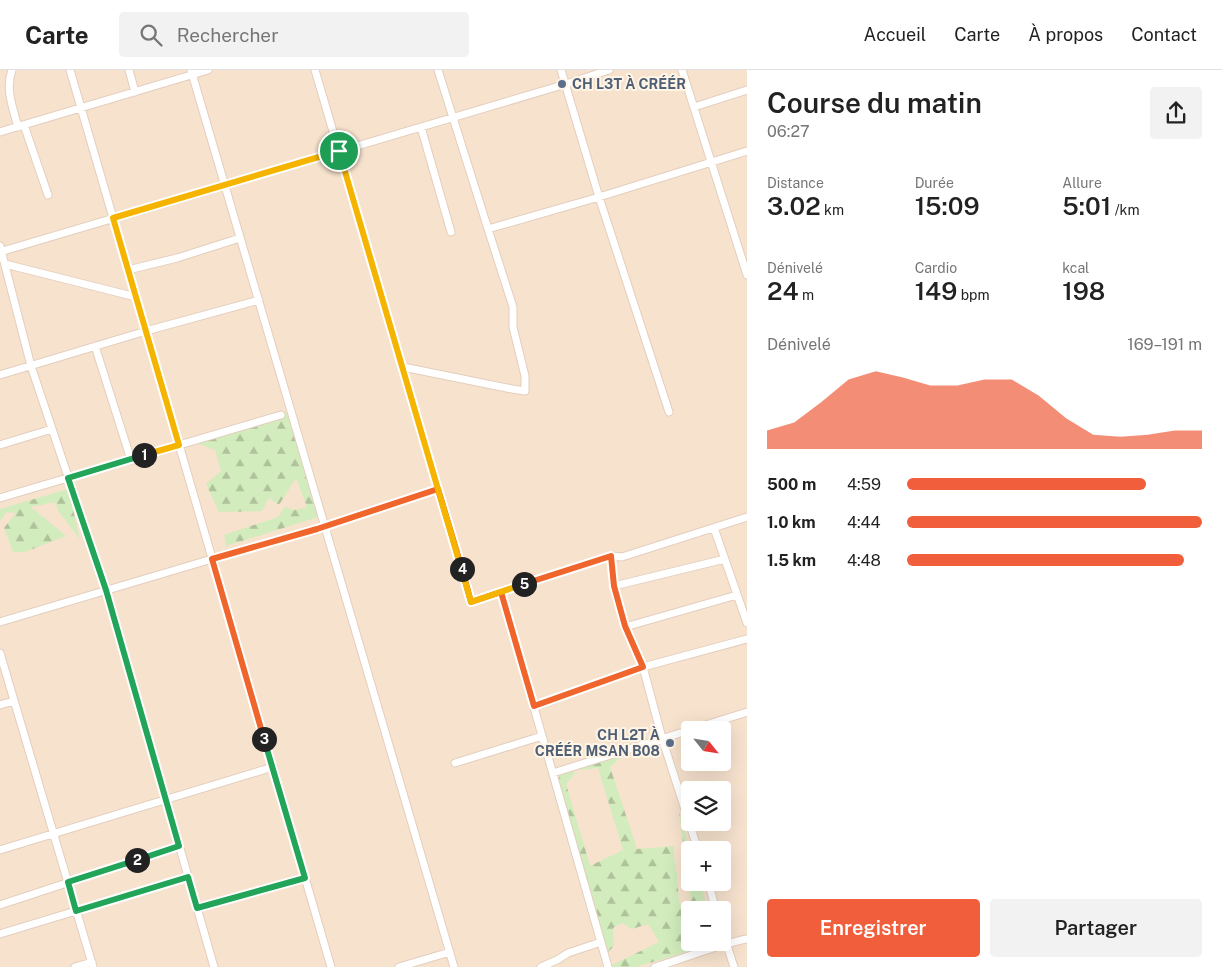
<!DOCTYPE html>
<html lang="fr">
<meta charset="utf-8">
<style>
:root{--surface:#fff;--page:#f2f2f2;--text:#222;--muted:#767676;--line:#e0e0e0;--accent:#f05e3c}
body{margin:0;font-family:"Public Sans",sans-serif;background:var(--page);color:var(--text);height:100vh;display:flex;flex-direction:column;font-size:19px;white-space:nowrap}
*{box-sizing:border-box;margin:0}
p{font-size:16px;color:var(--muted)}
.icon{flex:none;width:28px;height:28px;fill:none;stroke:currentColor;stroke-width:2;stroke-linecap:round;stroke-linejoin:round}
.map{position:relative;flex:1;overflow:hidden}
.drawer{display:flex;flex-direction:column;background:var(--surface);width:475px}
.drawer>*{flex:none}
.needle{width:32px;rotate:120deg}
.controls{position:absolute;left:681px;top:651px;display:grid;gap:10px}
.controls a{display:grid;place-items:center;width:50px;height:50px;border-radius:5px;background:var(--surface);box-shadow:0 5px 20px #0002;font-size:25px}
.pin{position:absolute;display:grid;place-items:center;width:42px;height:42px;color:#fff;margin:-21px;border:2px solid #fff;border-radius:50%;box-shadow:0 1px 5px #0007}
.km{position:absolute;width:25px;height:25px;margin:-12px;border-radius:50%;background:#222;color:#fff;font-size:14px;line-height:25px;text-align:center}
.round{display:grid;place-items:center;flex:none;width:52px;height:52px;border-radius:5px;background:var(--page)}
.overview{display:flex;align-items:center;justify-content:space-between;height:85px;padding:0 20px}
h1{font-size:28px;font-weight:600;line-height:38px}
.figures{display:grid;grid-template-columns:repeat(3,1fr);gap:8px;height:85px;padding:5px 20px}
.figures div{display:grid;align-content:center}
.figures b{font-size:25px;font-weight:600}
.figures small{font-size:14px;font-weight:400}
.figures p{font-size:14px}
.chart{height:140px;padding:10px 20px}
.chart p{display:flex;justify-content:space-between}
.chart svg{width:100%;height:90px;margin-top:5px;fill:var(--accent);opacity:.7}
.button{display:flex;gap:10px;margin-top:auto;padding:10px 20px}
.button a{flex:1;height:58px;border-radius:5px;background:var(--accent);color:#fff;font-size:20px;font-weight:600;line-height:58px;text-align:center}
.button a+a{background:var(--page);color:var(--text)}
ul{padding:0 20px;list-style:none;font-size:16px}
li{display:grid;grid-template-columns:80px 60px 1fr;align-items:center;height:38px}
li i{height:12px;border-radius:6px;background:var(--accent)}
header{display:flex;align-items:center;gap:30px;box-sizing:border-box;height:70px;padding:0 25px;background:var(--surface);border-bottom:1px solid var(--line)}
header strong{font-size:24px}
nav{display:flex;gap:28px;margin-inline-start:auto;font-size:18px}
.search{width:350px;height:45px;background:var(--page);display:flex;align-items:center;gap:12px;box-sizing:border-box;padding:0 18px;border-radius:5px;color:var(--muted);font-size:19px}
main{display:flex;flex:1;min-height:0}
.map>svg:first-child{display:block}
.residential{fill:#f6e2cd;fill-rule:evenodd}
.forest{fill:url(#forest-firs)}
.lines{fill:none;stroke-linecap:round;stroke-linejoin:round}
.street-casing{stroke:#e4cebe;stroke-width:9}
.street{stroke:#fff;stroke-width:7}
.split-1-casing{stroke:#fff;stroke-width:10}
.split-2-casing{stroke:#fff;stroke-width:10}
.split-3-casing{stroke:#fff;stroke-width:10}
.split-4-casing{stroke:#fff;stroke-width:10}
.split-5-casing{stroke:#fff;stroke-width:10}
.split-6-casing{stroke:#fff;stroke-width:10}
.split-1{stroke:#f5b400;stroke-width:6}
.split-2{stroke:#22a559;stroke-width:6}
.split-3{stroke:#22a559;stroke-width:6}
.split-4{stroke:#f0652b;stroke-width:6}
.split-5{stroke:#f0652b;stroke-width:6}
.split-6{stroke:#f5b400;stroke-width:6}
.service-dot{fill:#5c6f8a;stroke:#fff5e7;stroke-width:2}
.labels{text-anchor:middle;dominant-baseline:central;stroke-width:4;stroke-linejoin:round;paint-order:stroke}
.service-label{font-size:14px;font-weight:bold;fill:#4e5e75;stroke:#fff5e7;text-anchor:start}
</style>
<header>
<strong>Carte</strong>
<div class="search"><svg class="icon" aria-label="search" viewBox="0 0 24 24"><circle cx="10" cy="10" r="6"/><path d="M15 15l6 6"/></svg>Rechercher</div>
<nav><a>Accueil</a><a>Carte</a><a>À propos</a><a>Contact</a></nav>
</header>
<main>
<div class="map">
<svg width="747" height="897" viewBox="0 0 747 897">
<defs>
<pattern id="forest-firs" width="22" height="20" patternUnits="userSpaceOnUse" patternTransform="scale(1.25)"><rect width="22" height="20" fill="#d2ecbd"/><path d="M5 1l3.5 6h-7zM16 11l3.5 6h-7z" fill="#afc29b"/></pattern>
</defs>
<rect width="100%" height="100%" fill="#fef1df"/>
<!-- residential -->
<path class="residential" d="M 0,0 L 747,0 L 747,897 L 0,897 ZM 690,660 L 722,660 L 722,692 L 690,692 ZM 690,720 L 722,720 L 722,752 L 690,752 ZM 690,780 L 722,780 L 722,812 L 690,812 ZM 690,840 L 722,840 L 722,872 L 690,872 Z"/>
<!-- forest -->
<path class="forest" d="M 288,342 L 318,447 L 226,476 L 224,465 L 278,447 L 285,437 L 294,440 L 307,437 L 296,408 L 279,435 L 269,428 L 262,441 L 219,442 L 206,414 L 221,401 L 215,380 L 193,372 Z
M 68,419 L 80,469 L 59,442 L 55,432 L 31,437 L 66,466 L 25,482 L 13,482 L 4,458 L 16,443 L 7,442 L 0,451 L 0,439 Z
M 618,678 L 626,683 L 610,697 L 637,779 L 674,776 L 674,788 L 677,804 L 679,831 L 690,859 L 690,872 L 716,873 L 636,897 L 608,897 L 659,872 L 648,854 L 632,859 L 622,853 L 613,858 L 614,876 L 603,887 L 557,710 L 568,694 L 575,703 L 566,714 L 590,796 L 623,780 L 598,698 L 580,700 L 578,693 Z
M 679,742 L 690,780 L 690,812 L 700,813 L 708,840 L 695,840 L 691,831 Z"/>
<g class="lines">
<!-- street casing -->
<g class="street-casing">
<path id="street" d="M 12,0 C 5,19 13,38 18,57
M 70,0 L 331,897
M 129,0 L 135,22
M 191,0 L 454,897
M 315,0 L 471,532 L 611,486 L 622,487 L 747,447
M 438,0 L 488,159 L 599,127 L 669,342
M 561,0 L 599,127 L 747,81
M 682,0 L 747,205
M 694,37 L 747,20
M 24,55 L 48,125
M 421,57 L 451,162
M 0,62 L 208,0
M 0,176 L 31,296 L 106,520 L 214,897
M 0,182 L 566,14 L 609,0
M 5,194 L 136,227
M 128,200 L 177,188 L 240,168
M 95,276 L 131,390
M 403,297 L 512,319 L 525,321 L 525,306 L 513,257 L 513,237 L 488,159
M 0,305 L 146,261 L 259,230
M 0,375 L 52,359
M 0,428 L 281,345
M 714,458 L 747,553
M 611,486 L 614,516 L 625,557 L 643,597 L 662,668 L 698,780
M 614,516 L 725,489
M 501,522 L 608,897
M 0,552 L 212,489 L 317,459 L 438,419
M 625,557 L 737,525
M 0,583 L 93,897
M 0,635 L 14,631
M 534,637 L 643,597 L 747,569
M 455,693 L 542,666
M 553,703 L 747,642
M 0,780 L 273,697
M 708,812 L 716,840
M 0,835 L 179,776
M 197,838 L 305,808
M 722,860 L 734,897
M 0,864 L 188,807
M 75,897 L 92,892
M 399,897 L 450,882
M 541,897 L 557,890 L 568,883 L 601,872
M 655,897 C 686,888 716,875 747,869"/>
</g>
<!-- street -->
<use href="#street" class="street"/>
</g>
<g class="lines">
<!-- split-1 casing -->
<g class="split-1-casing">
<path id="split-1" d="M 144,385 L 179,375 L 113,148 L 339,81"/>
</g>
<!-- split-2 casing -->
<g class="split-2-casing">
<path id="split-2" d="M 137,790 L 179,776 L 106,520 L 68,408 L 144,385"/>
</g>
<!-- split-3 casing -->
<g class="split-3-casing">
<path id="split-3" d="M 137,790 L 68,812 L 76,841 L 188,807 L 197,838 L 305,808 L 264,669"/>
</g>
<!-- split-4 casing -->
<g class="split-4-casing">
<path id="split-4" d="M 264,669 L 212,489 L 317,459 L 438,419 L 462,499"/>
</g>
<!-- split-5 casing -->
<g class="split-5-casing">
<path id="split-5" d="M 462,499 L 471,532 L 501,522 L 534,636 L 643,597 L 625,556 L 614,516 L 611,486 L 524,514"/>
</g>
<!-- split-6 casing -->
<g class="split-6-casing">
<path id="split-6" d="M 339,81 L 471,532 L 524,514"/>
</g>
<!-- split-1 -->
<use href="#split-1" class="split-1"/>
<!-- split-2 -->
<use href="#split-2" class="split-2"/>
<!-- split-3 -->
<use href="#split-3" class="split-3"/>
<!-- split-4 -->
<use href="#split-4" class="split-4"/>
<!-- split-5 -->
<use href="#split-5" class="split-5"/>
<!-- split-6 -->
<use href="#split-6" class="split-6"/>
</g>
<!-- markers -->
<g class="service-dot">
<circle cx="562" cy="14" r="5"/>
<circle cx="670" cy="673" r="5"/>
</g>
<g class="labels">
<!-- service labels -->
<g class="service-label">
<text x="572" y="14">CH L3T À CRÉÉR</text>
<text x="660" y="665" text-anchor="end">CH L2T À<tspan x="660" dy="16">CRÉÉR MSAN B08</tspan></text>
</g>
</g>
</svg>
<div class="controls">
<a><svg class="needle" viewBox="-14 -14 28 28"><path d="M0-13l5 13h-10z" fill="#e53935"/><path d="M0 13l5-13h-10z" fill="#767676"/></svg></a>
<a><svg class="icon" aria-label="layers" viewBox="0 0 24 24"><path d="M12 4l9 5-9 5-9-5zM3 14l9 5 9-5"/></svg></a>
<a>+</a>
<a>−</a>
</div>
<div class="pin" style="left:339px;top:81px;background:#1e9e55"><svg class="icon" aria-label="arrive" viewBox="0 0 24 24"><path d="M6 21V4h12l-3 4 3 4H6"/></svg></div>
<b class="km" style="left:144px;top:385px">1</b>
<b class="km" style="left:137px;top:790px">2</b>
<b class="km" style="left:264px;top:669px">3</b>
<b class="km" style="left:462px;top:499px">4</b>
<b class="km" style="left:524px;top:514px">5</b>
</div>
<section class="drawer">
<div class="overview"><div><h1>Course du matin</h1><p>06:27</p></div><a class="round"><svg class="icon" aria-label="share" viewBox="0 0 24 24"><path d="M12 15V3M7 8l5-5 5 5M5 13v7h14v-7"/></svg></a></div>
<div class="figures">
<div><p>Distance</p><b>3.02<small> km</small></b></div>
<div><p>Durée</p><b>15:09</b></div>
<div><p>Allure</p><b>5:01<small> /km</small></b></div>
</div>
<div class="figures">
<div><p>Dénivelé</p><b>24<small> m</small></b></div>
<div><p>Cardio</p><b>149<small> bpm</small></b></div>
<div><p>kcal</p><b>198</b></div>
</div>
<div class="chart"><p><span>Dénivelé</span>169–191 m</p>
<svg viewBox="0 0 160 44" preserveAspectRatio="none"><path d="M0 44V35L10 31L20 21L30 10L40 6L50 9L60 13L70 13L80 10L90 10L100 18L110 29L120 37L130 38L140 37L150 35L160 35V44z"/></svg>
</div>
<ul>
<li><b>500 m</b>4:59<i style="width:81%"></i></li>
<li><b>1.0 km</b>4:44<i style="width:100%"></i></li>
<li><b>1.5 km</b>4:48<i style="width:94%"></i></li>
</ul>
<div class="button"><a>Enregistrer</a><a>Partager</a></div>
</section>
</main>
